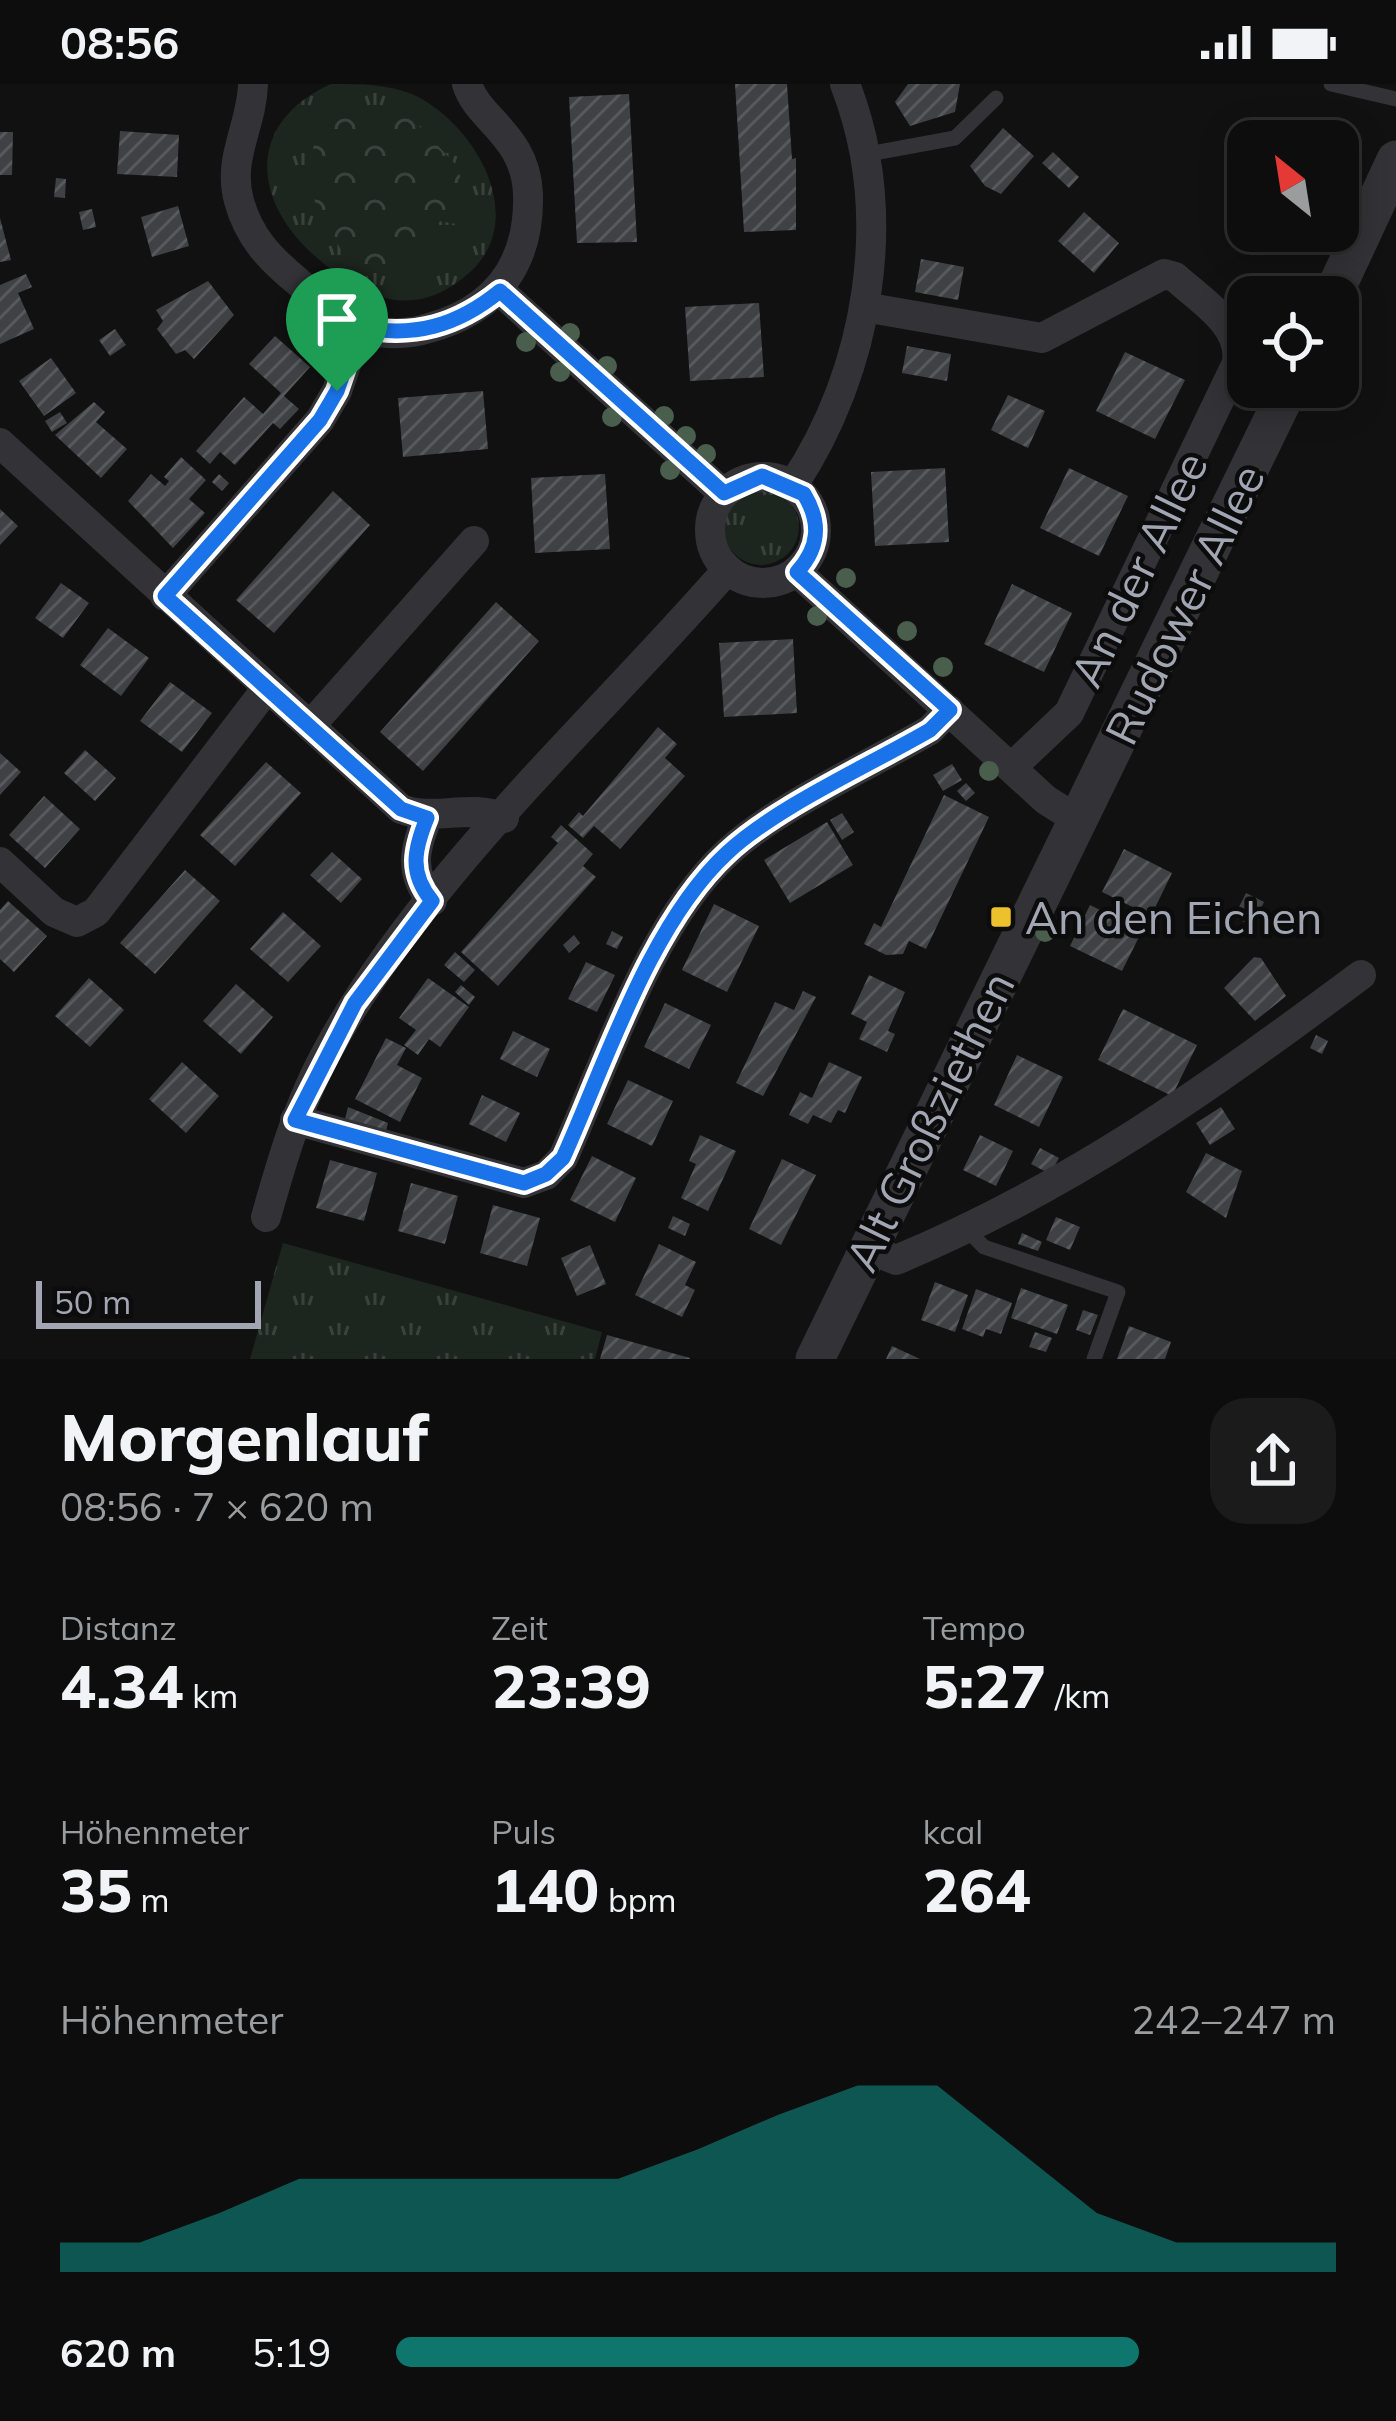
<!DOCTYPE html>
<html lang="de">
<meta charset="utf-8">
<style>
:root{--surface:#0d0d0e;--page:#1b1b1c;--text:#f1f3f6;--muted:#9a9c9e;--line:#2d2d2e;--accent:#0f766e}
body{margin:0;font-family:Mulish,sans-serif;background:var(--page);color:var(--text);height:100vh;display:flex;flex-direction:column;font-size:45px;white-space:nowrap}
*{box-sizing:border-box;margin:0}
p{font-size:39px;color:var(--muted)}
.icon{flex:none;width:66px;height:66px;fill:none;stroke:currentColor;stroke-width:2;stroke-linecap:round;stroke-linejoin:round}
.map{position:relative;height:1275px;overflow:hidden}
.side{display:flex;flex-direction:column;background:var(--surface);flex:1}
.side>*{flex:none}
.needle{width:78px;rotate:330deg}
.buttons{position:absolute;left:1227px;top:36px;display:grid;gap:24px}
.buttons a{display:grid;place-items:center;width:132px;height:132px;border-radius:24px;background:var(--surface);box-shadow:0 6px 30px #0003,0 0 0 3px var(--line);font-size:60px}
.scale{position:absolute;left:36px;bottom:30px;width:225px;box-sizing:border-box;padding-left:12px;border:6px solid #a2a6b3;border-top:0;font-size:33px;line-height:42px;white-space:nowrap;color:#a2a6b3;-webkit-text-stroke:9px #0c0c0d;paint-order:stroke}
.pin{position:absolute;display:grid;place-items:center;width:102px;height:102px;color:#fff;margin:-123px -51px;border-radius:50% 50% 50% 0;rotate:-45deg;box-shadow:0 0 12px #0007}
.pin .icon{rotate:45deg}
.round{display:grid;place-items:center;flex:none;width:126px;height:126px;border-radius:36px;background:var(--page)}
.overview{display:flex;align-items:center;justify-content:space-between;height:204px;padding:0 60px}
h1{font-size:66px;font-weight:800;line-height:90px}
.stats{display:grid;grid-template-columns:repeat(3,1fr);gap:18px;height:204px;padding:12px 60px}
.stats div{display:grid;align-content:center}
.stats b{font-size:60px;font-weight:800}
.stats small{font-size:33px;font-weight:400}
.stats p{font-size:33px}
.chart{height:336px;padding:24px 60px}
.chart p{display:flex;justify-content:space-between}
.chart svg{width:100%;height:216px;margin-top:12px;fill:var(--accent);opacity:.7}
ul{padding:0 60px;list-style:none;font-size:39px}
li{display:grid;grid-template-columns:192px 144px 1fr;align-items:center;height:90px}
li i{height:30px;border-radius:15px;background:var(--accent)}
.status{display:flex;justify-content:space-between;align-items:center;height:84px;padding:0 60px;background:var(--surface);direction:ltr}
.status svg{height:33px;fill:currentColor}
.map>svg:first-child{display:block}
.grass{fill:url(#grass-tufts)}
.forest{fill:url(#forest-crowns)}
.building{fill:url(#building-hatch)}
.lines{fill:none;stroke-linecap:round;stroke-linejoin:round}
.service{stroke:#323237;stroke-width:15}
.minor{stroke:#323237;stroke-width:30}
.tertiary{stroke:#323237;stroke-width:39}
.tree{fill:#4a5e4e}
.route-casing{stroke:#fff;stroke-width:24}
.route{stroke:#1a73e8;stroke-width:15}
.poi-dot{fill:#ecc12e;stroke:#0c0c0d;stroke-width:4.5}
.labels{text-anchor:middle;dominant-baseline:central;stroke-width:9;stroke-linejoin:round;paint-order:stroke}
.street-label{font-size:45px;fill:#a2a6b3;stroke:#0c0c0d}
.poi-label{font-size:45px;fill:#a2a6b3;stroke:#0c0c0d;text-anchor:start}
</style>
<div class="status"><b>08:56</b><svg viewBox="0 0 49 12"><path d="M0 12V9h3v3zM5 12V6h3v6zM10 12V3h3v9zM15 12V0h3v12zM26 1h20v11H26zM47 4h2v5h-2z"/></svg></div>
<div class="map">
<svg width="1396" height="1275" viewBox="0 0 1396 1275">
<defs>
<pattern id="grass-tufts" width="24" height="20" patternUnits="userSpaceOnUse" patternTransform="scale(3)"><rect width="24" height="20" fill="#1d251f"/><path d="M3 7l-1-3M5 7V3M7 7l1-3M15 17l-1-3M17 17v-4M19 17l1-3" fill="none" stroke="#3b423d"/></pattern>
<pattern id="forest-crowns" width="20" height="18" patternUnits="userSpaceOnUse" patternTransform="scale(3)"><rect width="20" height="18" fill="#1d251f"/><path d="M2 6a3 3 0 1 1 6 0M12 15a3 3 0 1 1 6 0" fill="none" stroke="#3b423d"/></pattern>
<pattern id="building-hatch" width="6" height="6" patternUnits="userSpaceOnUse" patternTransform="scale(3)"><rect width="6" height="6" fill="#404145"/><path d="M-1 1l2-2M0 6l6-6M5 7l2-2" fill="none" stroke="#58595d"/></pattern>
</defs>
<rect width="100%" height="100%" fill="#111112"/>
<!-- grass -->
<path class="grass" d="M 331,0 C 360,0 386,0 412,10 C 474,38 531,134 469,189 C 415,237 365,216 316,173 C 252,117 245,39 331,0 Z
M723 443a38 38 0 1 1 76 0a38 38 0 1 1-76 0Z
M 283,1159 L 602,1248 L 595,1275 L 250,1275 Z"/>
<!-- forest -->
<path class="forest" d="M 402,24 L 458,83 L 462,101 L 473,114 L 456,140 L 440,137 L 418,174 L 375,188 L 350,183 L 303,95 C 328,18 322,28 402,24 Z"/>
<!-- building -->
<path class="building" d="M 735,0 L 787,0 L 792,75 L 796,74 L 796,146 L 744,148 Z
M 908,0 L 960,0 L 955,28 L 910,42 L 895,18 Z
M 629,10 L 637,158 L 577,159 L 569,13 Z
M 1003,44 L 1034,72 L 1001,110 L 985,102 L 970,82 Z
M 120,47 L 179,51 L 177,93 L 117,90 Z
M 0,48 L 13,48 L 12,91 L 0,91 Z
M 1053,68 L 1079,93 L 1069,104 L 1042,79 Z
M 56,94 L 66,95 L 65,114 L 54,113 Z
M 178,122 L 189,162 L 152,173 L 141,133 Z
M 92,125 L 96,143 L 83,146 L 79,128 Z
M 1084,128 L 1119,159 L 1094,189 L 1058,157 Z
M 0,134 L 11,176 L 0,178 Z
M 921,175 L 964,183 L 958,216 L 915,208 Z
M 26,190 L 32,203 L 18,209 L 34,245 L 0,260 L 0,201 Z
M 208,197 L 234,231 L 194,275 L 185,266 L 176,270 L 157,245 L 163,237 L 156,226 Z
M 759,219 L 764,293 L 690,297 L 685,223 Z
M 115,245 L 126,261 L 110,272 L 99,256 Z
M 275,252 L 310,283 L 284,312 L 299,325 L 280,345 L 273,339 L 235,381 L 220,368 L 210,380 L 196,367 L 244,313 L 263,330 L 281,309 L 249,280 Z
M 907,262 L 951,270 L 947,297 L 902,289 Z
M 1125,268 L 1185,296 L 1155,355 L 1096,327 Z
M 51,274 L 76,309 L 44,332 L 19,297 Z
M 483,307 L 488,365 L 403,373 L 398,314 Z
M 1008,311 L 1045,327 L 1028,364 L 991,346 Z
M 94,318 L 105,328 L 96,338 L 127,365 L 101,394 L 55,351 Z
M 60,328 L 67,339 L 52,348 L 45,337 Z
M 181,373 L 206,396 L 189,415 L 205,429 L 173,464 L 128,417 L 151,390 L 165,402 L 169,397 L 164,393 Z
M 945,384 L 949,458 L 875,462 L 871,388 Z
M 1069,384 L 1128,412 L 1099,472 L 1040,444 Z
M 219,390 L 229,399 L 222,407 L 212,398 Z
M 605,390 L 610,465 L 535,469 L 531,394 Z
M 333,407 L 370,441 L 274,549 L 236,516 Z
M 0,425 L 18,442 L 0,461 Z
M 61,499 L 89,519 L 63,554 L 35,534 Z
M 1012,500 L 1072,529 L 1044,588 L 984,560 Z
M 496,518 L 539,557 L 423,687 L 380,648 Z
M 108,544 L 149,574 L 121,612 L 80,581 Z
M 793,555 L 797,629 L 724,633 L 719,559 Z
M 170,598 L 212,629 L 182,668 L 140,637 Z
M 658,643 L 677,660 L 665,674 L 685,692 L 620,765 L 594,742 L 583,754 L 568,741 L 579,728 L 583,732 Z
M 85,666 L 116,694 L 95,717 L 64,689 Z
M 0,669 L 21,688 L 0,711 Z
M 266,678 L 301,709 L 235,782 L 200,751 Z
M 952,680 L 962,696 L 943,707 L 933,691 Z
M 966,699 L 975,709 L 966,717 L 957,707 Z
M 944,711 L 989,733 L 926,865 L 909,857 L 903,870 L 886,871 L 864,860 L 874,839 L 881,843 Z
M 44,712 L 80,745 L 45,784 L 9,751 Z
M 842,729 L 854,748 L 842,756 L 830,736 Z
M 827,738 L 853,781 L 790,819 L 764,776 Z
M 561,741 L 593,770 L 583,782 L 596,793 L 498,902 L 461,868 L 558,759 L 551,753 Z
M 1124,765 L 1172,789 L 1151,832 L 1102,808 Z
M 332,768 L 362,795 L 341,819 L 310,791 Z
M 185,786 L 220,817 L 155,890 L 120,859 Z
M 1246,809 L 1264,818 L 1252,842 L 1234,833 Z
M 8,817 L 47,852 L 14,888 L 0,875 L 0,826 Z
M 714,820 L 759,842 L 727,908 L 682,886 Z
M 1090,821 L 1142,847 L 1122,887 L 1070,862 Z
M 283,828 L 321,862 L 288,898 L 250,865 Z
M 612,847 L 623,853 L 617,865 L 606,860 Z
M 574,851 L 580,859 L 569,869 L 563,861 Z
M 455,868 L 475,886 L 464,898 L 444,881 Z
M 1254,873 L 1261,874 L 1286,912 L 1255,937 L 1224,904 Z
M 586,878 L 615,891 L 597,928 L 568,915 Z
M 869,891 L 905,908 L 888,947 L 895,950 L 887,968 L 859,955 L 867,938 L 851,930 Z
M 89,894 L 124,926 L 90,963 L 55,932 Z
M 428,894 L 469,923 L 440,963 L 429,955 L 418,971 L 404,961 L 416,946 L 399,934 Z
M 236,900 L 273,933 L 241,970 L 203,937 Z
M 461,901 L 475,913 L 469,921 L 455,908 Z
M 803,907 L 816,913 L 763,1012 L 736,999 L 775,918 L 794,926 Z
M 665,919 L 711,941 L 689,985 L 644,963 Z
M 1123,925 L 1197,961 L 1172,1012 L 1098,976 Z
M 513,947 L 550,965 L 537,993 L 500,975 Z
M 1316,951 L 1328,957 L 1322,970 L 1310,964 Z
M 386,954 L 406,964 L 397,981 L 422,994 L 400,1038 L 355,1015 Z
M 1017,971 L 1063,993 L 1039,1043 L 994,1021 Z
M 182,978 L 219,1012 L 186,1049 L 149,1015 Z
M 829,978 L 862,993 L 845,1029 L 838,1026 L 831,1039 L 813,1031 L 808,1040 L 789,1031 L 800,1008 L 812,1014 Z
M 628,996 L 673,1017 L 652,1062 L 607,1040 Z
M 482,1011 L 520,1029 L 506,1058 L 469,1040 Z
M 348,1023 L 388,1039 L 386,1047 L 345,1035 Z
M 1221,1023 L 1235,1045 L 1210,1061 L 1196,1039 Z
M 700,1051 L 736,1067 L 708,1127 L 681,1114 L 696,1080 L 689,1077 Z
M 980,1051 L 1013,1067 L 996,1102 L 963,1086 Z
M 1040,1064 L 1059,1074 L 1050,1090 L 1031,1080 Z
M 1206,1069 L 1242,1087 L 1226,1134 L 1186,1108 Z
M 592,1072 L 636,1094 L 615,1138 L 570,1116 Z
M 782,1075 L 816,1091 L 781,1161 L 749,1145 Z
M 330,1076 L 377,1089 L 364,1137 L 316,1124 Z
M 411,1099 L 458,1112 L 445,1160 L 398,1147 Z
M 493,1121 L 540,1134 L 527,1182 L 480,1169 Z
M 673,1132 L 690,1140 L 685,1152 L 668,1144 Z
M 1056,1133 L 1080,1143 L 1070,1166 L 1046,1156 Z
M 1022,1149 L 1042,1158 L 1038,1167 L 1018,1160 Z
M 659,1160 L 696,1178 L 685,1201 L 695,1206 L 682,1233 L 635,1211 Z
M 590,1161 L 606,1200 L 577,1212 L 561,1174 Z
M 935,1198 L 968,1211 L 955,1248 L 921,1236 Z
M 1021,1204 L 1068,1221 L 1057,1250 L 1011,1234 Z
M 976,1205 L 1012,1219 L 1001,1250 L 986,1245 L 983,1253 L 962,1245 Z
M 1083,1226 L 1098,1231 L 1090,1251 L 1076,1246 Z
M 1129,1242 L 1171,1258 L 1165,1275 L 1117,1275 Z
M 1035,1248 L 1052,1254 L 1046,1268 L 1029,1263 Z
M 607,1251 L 690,1274 L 690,1275 L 600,1275 Z
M 892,1262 L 920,1275 L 886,1275 Z"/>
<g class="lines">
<!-- service -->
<path class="service" d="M 1331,0 L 1396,15
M 863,71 L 955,54 L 996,14
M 967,1146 L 984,1163 L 1118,1208 L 1094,1275"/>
<!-- minor -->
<path class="minor" d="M 253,0 C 252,42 227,74 239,117 C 249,153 269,174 297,197 C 316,213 334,231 356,241 C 378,252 407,251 429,244 C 495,226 530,180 528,110 C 526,51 478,36 467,0
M 500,207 L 723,409
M 864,223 L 1042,254 L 1164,190 L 1175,193 C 1200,216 1243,241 1237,279 L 1069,629 L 1012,683
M 0,359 L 401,725 C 436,738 468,719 504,734
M710 446a53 53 0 1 1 106 0a53 53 0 1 1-106 0Z
M 793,401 C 869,286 896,131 845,0
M 797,488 L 1046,716 L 1078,736
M 165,512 L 320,336 L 337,307 L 359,243
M 310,642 L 474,457
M 427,734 C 414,766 409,789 432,817
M 0,778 L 54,828 L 77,838 L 96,828 L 267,604
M 295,1036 L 524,1099 L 546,1091 L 563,1074 C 606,979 650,840 727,769 C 776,723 870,681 930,646 L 949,626
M 266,1133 C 281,1080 296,1028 321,979 C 414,799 594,639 727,486
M 867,1164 L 896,1176 C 1073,1102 1209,1004 1361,891"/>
<!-- tertiary -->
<path class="tertiary" d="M 1332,213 L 1396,76
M 815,1275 L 1289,303"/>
</g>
<!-- trees -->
<g class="tree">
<circle cx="570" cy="249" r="10"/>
<circle cx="526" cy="258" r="10"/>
<circle cx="607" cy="282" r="10"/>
<circle cx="560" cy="288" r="10"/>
<circle cx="664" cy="332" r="10"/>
<circle cx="612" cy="333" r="10"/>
<circle cx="686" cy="352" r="10"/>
<circle cx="706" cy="370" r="10"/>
<circle cx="670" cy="386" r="10"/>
<circle cx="846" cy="494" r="10"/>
<circle cx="817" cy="532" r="10"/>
<circle cx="907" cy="547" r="10"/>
<circle cx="943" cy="583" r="10"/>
<circle cx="989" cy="687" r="10"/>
<circle cx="1045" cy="848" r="10"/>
</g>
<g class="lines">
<!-- route casing -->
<g class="route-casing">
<path id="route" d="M 500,207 L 724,409 L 762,392 L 804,410 C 821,438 820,463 797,488 L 950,626 L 930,646 C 870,681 776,723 727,769 C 650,840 606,979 563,1074 L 546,1090 L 524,1099 L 295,1036 L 355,919 L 432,817 C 409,789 414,766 427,734 L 401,725 L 165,512 L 320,336 L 337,307 L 359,243 C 414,254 457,242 500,207 Z"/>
</g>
<!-- route -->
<use href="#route" class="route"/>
</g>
<!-- markers -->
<rect class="poi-dot" x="989" y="821" width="24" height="24" rx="6"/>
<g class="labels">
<!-- street labels -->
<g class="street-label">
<text transform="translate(1138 485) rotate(-64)">An der Allee</text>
<text transform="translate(1184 520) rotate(-64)">Rudower Allee</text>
<text transform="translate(929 1037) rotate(-64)">Alt Großziethen</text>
</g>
<!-- poi labels -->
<g class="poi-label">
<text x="1025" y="833">An den Eichen</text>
</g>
</g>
</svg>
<div class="buttons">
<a><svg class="needle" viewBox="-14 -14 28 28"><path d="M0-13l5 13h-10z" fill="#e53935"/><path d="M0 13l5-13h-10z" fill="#9a9c9e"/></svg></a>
<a><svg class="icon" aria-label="locate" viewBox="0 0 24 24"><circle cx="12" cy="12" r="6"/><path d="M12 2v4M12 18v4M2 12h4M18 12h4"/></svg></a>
</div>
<div class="scale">50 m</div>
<div class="pin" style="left:337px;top:307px;background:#1e9e55"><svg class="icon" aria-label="arrive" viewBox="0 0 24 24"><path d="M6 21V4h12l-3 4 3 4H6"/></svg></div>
</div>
<section class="side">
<div class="overview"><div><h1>Morgenlauf</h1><p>08:56 · 7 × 620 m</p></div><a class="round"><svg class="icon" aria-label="share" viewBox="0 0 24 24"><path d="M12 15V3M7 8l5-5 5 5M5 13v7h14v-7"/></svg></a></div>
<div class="stats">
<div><p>Distanz</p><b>4.34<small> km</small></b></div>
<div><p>Zeit</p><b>23:39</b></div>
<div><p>Tempo</p><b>5:27<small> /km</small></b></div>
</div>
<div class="stats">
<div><p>Höhenmeter</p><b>35<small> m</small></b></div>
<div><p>Puls</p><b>140<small> bpm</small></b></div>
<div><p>kcal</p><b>264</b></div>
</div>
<div class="chart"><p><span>Höhenmeter</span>242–247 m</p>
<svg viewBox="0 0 160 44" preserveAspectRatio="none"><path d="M0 44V38L10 38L20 32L30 25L40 25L50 25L60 25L70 25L80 19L90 12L100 6L110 6L120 19L130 32L140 38L150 38L160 38V44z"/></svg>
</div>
<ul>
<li><b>620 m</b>5:19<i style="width:79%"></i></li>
</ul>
</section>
